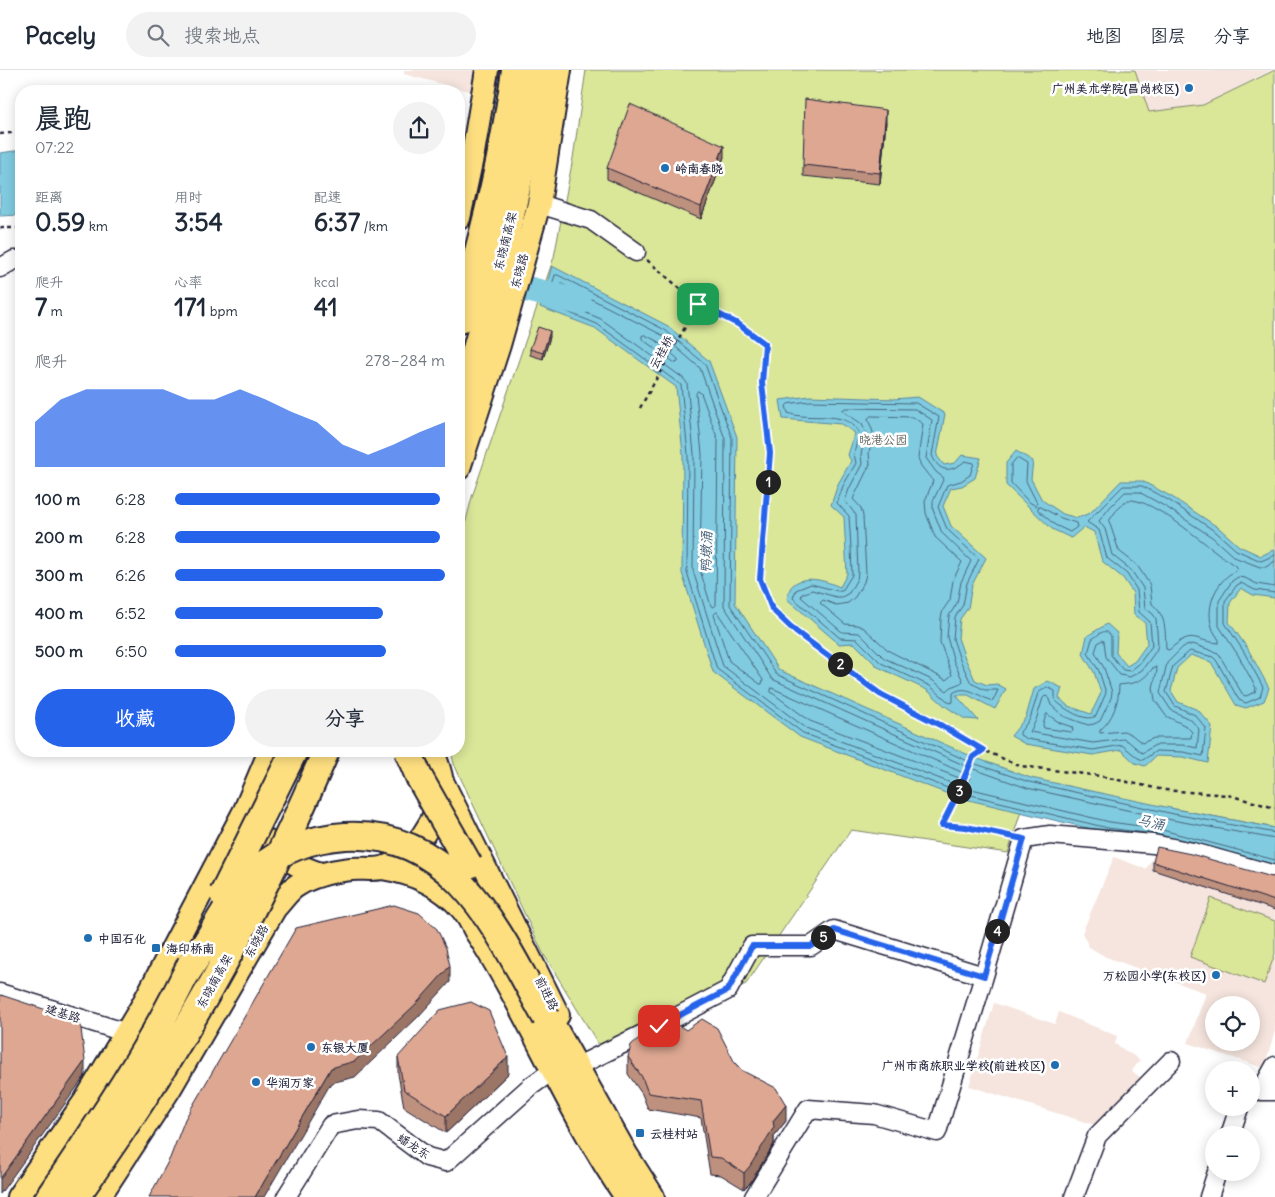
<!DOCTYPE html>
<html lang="zh">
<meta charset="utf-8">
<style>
:root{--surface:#fff;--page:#f2f2f3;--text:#1f2937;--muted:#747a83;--line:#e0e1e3;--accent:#2563eb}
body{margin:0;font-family:Delius,"LXGW WenKai TC",sans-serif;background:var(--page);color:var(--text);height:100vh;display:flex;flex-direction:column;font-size:19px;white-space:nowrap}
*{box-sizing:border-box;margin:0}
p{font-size:16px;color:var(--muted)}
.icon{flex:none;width:28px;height:28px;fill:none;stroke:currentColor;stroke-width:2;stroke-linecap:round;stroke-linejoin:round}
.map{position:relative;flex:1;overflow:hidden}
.drawer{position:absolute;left:15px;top:15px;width:450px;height:672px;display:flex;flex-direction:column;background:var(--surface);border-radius:20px;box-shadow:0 2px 12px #0003}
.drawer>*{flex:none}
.fabs{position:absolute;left:1205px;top:926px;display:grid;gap:10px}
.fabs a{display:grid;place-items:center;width:55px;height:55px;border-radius:50%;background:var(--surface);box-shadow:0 2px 12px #0003;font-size:25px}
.pin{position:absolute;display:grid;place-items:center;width:42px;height:42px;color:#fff;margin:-21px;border-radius:10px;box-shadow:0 2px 8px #0006}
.km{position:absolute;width:25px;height:25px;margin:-12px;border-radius:50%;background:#222;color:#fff;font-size:14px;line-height:25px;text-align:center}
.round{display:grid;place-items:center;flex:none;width:52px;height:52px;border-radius:26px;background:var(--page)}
.headline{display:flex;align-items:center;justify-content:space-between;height:85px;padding:0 20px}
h1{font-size:28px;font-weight:700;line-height:38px}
.stats{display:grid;grid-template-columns:repeat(3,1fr);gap:8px;height:85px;padding:5px 20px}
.stats div{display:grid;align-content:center}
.stats b{font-size:25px;font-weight:700}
.stats small{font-size:14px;font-weight:400}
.stats p{font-size:14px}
.chart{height:140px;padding:10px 20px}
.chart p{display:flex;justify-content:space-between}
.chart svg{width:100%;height:90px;margin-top:5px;fill:var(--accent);opacity:.7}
.button{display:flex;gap:10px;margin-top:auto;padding:10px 20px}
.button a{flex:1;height:58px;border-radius:30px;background:var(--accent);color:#fff;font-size:20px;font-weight:700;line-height:58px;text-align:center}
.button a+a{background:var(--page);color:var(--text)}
ul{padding:0 20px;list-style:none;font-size:16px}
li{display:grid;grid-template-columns:80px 60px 1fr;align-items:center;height:38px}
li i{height:12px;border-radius:6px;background:var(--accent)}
header{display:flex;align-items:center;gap:30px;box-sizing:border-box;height:70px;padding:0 25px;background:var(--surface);border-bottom:1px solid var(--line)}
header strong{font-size:24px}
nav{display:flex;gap:28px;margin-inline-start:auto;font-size:18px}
.search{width:350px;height:45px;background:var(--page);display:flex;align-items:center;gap:12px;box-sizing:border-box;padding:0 18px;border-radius:28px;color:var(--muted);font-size:19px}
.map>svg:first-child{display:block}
.built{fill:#f5e5de;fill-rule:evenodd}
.green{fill:#dae698;stroke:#7e846a}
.water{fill:#80cbe0;stroke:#5a879e}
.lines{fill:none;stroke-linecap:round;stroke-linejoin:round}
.shore{stroke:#48667d;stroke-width:1}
.river{stroke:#80cbe0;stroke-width:26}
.minor-casing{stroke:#22223b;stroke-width:21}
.major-casing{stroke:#22223b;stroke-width:26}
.highway-casing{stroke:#22223b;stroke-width:30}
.path{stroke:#22223b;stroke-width:2.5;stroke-dasharray:4 4;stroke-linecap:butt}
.minor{stroke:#fff;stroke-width:18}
.major{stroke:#fedf80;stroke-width:22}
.highway{stroke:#fedf80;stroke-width:26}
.highway-bridge-casing{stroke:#22223b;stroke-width:30;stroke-linecap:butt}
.highway-bridge{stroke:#fedf80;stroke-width:26}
.wall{fill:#be907e;stroke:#22223b}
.shaded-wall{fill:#9b7566;stroke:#22223b}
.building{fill:#dda792;stroke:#22223b}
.route-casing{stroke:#fff;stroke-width:10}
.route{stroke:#2563eb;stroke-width:6}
.poi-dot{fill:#1f6fb2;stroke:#fff;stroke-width:2}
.labels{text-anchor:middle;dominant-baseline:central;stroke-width:5;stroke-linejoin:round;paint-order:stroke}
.poi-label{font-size:12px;font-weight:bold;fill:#22223b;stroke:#fff;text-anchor:start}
.street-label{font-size:12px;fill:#22223b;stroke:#fff}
.park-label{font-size:12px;fill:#595d57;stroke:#fff}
.water-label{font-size:14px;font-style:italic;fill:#435d75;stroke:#fff}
</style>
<header>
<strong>Pacely</strong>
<div class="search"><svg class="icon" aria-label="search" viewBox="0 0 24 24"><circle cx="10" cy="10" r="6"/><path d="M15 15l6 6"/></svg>搜索地点</div>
<nav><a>地图</a><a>图层</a><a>分享</a></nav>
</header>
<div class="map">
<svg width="1275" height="1127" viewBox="0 0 1275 1127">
<rect width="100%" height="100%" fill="#fff"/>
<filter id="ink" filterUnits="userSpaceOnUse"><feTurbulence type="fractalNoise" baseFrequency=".02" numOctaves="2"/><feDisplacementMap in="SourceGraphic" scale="10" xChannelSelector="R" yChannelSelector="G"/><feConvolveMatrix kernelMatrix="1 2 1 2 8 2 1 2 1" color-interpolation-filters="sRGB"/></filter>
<g filter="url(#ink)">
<!-- built -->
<path class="built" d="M 404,0 L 479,0 L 476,23 L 404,4 Z
M 1135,0 L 1272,0 L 1203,35 L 1149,42 Z
M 1157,780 L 1275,808 L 1275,961 L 1264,998 L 1188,973 L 1206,923 L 1106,887 L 1089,877 L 1082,863 L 1114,787 L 1146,799 ZM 1214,935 L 1251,935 L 1251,972 L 1214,972 Z
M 994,933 L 1055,954 L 1059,942 L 1117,966 L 1115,974 L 1140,990 L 1132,1001 L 1140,1007 L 1098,1056 L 969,1016 Z"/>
<!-- green -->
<path class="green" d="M 586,0 L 1135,0 L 1149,42 L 1203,35 L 1275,0 L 1275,758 L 1175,739 L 1026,725 L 1008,783 L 851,760 L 746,914 L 600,977 L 543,883 L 454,694 L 451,681 L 459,681 L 459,478 L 472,427 L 554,187 L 573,88 Z
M 1211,828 L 1275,851 L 1275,884 L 1264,914 L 1190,887 Z"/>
<!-- water -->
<path class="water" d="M 21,80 L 21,145 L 0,146 L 0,83 Z
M 552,196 L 668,256 L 709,291 L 737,367 L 735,533 L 779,600 L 973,687 L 1031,708 L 1175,739 L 1275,758 L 1275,802 L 956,727 L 800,667 L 713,602 L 682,503 L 683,384 L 676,317 L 595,258 L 540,237 Z
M 810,326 L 894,329 L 918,327 L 945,344 L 937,386 L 944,395 L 955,393 L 962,385 L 981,388 L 975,408 L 962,416 L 951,418 L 943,436 L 951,456 L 986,488 L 972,515 L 968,538 L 960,549 L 958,568 L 965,588 L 975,610 L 987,615 L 997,614 L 1006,619 L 995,639 L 968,625 L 956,625 L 978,650 L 965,649 L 945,636 L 927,620 L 878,597 L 854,573 L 839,574 L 787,529 C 788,525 789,520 791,517 C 803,503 826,511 840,517 L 847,504 L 844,447 L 831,435 L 838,414 L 851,391 L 848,385 L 855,363 L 841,354 L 783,349 L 780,330 Z
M 1016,381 L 1033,391 L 1031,409 L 1042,430 L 1063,444 L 1077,448 L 1090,443 L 1121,411 L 1142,411 L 1172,427 L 1219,458 L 1239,476 L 1261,486 L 1273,480 L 1275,481 L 1275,528 L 1253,525 L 1241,518 L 1230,533 L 1229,552 L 1248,579 L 1269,618 L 1264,631 L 1246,638 L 1236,635 L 1211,592 L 1191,585 L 1177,598 L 1171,621 L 1178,632 L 1198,640 L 1212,656 L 1208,693 L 1183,687 L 1156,686 L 1145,696 L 1135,693 L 1121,680 L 1093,685 L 1025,674 L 1011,666 L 1026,647 L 1034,619 L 1048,611 L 1062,618 L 1059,628 L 1068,636 L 1091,644 L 1101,623 L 1094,602 L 1083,584 L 1087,566 L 1107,554 L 1117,563 L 1116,583 L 1127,596 L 1135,591 L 1147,574 L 1145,553 L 1134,545 L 1133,523 L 1123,508 L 1102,491 L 1094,462 L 1084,457 L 1071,468 L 1052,459 L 1006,415 L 1006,393 Z"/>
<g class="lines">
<!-- shore -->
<path class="shore" d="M 645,265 L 657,271 L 678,289 L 678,292 L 675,293 L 642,269 L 642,266 Z
M 698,321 L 701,323 L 718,370 L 716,535 L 714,537 L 711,536 L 700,500 L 702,384 L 696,324 Z
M 810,331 L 916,333 L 939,347 L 932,385 C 939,404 952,402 965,391 L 974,393 L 970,405 L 961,411 L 947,415 L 938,437 L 947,459 L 979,489 L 967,513 L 963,535 L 955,547 L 953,569 L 960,590 L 971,613 L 985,620 L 998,620 L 993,631 C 980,628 967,613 953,623 L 953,632 L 950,633 L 930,616 L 881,593 L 857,569 L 840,568 L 793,528 L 796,520 L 811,514 L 838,521 L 842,521 L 852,505 L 851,477 L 849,446 L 837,433 L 843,416 L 856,393 L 854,384 L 859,362 C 844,338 810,352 788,343 L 786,336 L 788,334 Z
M 846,338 L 915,339 L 932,350 L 926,388 L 936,402 L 944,408 L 933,431 L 933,440 L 942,463 L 971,491 L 961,512 L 957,533 L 949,546 L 947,567 L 954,592 L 963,611 C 960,615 953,614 947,621 L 932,610 L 884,588 L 859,563 L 842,562 L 801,527 L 802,524 L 812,520 L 836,527 L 842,527 L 849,523 L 857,509 L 858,503 L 856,445 L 845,431 L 849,419 L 862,394 L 861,384 L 866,364 L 862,354 L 844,342 L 843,340 Z
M 871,346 L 913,347 L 923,354 L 918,388 L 921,396 L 933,411 L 925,431 L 926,443 L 935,467 L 962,492 L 953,510 L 950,530 L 943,540 L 941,548 L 940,572 L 952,605 L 946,610 L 935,604 L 889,581 L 864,558 L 857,555 L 845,554 L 820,533 L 823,530 L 836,535 L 848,533 L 855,527 L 864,512 L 866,504 L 863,446 L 861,438 L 853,429 L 870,394 L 869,383 L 873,362 L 868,349 Z
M 1017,388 L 1027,394 L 1026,411 L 1037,433 L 1036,436 L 1029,432 L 1011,413 L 1011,395 Z
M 1128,430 C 1154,427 1214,483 1237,497 L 1237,500 C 1217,509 1205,536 1212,557 C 1213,562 1217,566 1219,570 L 1219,573 C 1192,571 1194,558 1169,580 L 1166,579 C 1165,562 1167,546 1152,534 L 1150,515 L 1137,495 L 1119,481 L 1109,451 L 1116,441 Z
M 1039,436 L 1061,448 L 1076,453 L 1077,457 L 1070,462 L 1055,455 L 1038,440 Z
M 1275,485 L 1261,491 L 1236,480 L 1216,462 L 1170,431 L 1142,416 L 1123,416 L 1087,452 L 1099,460 L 1107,488 L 1127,504 L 1137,520 L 1139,542 L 1150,552 L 1152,576 L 1139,594 L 1130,601 L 1123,600 L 1111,585 L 1111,566 C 1105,557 1100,564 1092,569 L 1088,583 L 1099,601 L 1106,623 L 1096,646 C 1085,653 1063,638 1055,630 L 1055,621 L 1047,617 L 1038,623 L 1030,649 L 1020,662 L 1020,665 L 1027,669 L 1093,680 L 1122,675 L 1138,688 L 1143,690 L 1156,681 L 1183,682 L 1203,686 L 1206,658 L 1195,645 L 1175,636 L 1166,622 L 1173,596 L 1190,581 L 1213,587 L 1216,590 L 1239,630 L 1246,633 L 1260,627 L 1263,617 L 1244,582 L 1225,553 L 1225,531 L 1237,515 L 1241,513 L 1255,520 L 1275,523
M 1275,491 L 1266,497 L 1260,497 L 1234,487 L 1212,467 L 1166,437 L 1139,422 L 1125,422 L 1111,436 L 1099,451 L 1105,459 L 1112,485 L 1131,500 L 1143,518 L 1145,538 L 1153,544 L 1156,549 L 1158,575 L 1156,581 L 1142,600 L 1130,607 L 1120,605 L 1106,587 L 1104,571 L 1102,570 L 1098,573 L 1095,582 L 1104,598 L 1112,622 L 1111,628 L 1100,651 L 1094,654 L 1088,655 L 1063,646 L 1051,635 L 1048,627 L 1045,626 L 1043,628 L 1036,650 L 1030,662 L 1093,673 L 1123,669 L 1128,671 L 1142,683 L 1155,675 L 1183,675 L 1197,678 L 1199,659 L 1191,650 L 1171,640 L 1160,623 L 1167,593 L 1183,577 L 1193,574 L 1218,583 L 1243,625 L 1246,626 L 1255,622 L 1256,618 L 1238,585 L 1219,556 L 1219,531 L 1232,511 L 1238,507 L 1245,508 L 1257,514 L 1275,517
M 717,542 L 763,610 L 762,614 L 760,614 L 729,591 L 714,545 Z
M 1153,598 L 1156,597 L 1157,600 L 1153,618 L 1155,630 L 1166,646 L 1186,656 L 1192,662 L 1191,668 L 1154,668 L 1142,673 L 1132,665 L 1124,661 L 1100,663 L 1100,660 C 1113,650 1119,631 1119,615 C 1136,613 1141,613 1153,598 Z
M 772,618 L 968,705 L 970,709 L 968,710 L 962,709 L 810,651 L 771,622 Z
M 1047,644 L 1060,653 L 1072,657 L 1073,661 L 1071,662 L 1044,658 L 1043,655 Z
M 1153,764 L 1108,758 L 958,722 L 803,663 L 717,599 L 687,502 L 688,384 L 681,315 L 597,254 L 548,234 L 547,231 L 555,205 L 558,205 L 665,260 L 705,294 L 732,368 L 730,535 L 776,604 L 970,692 L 1029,712 L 1174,744 L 1275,763
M 1275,769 L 1172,750 L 1027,718 L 968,697 L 772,609 L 724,536 L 725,369 L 700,298 L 662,265 L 562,214 L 558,214 L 554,228 L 555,230 L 601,249 L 683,308 L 687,313 L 694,384 L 693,501 L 723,596 L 806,658 L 959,716 L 1110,752 L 1155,758 L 1275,790"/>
<!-- river -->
<path class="river" d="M 459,202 L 579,232"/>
<!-- minor casing -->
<g class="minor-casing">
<path id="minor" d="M 539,134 L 591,150 L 636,182
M 0,198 L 14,190 L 21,190
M 0,923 L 127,963 L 138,963
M 584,993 L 659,956 L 728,920 L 752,876 L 811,876 L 834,860 L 984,906 L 1024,769 L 1050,765 L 1153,774 L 1193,782 L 1275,805
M 1275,996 L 1261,1021 L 1275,1021
M 1230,1065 L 1239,1038
M 286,1127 L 331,1055 L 358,1050 L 379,1051 L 427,1087 L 446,1092 L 531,1016 L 552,1001
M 754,1127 L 808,1039 L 874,1044 L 937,1062 L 984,906
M 1074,1127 L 1097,1066 L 1171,991
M 1209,1127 L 1217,1102"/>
</g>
<!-- major casing -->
<g class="major-casing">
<path id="major" d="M 459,148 L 473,83 L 487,0
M 459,398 L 499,275 L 539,134 L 560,0
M 443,713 L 558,945
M 255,742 C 256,749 257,760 261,765 C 274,784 300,798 321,804
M 382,798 C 413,803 441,815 462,839 C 468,846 472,854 476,862 C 489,881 500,901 511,921 C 549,990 581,1062 626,1127
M 18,1127 L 85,1031 L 141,938 L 245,740 L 270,681
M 99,1127 L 169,1020 L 275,838 C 282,831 288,821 296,816 C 312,805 333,801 351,799 C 361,798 373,800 382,798 C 412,791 442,744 442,715 C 442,704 436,691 433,681"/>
</g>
<!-- highway casing -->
<g class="highway-casing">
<path id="highway" d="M 459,250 C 483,168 504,85 515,0
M 459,338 C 492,227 521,115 540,0
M 536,927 L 625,1086 L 651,1127"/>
</g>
<!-- path -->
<path class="path" d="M 0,64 L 21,62
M 0,158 L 21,158
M 647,190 L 698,234 L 738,254 L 765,274 L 762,313 L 770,383 L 760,509 L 772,539 L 796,562 L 880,624 L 942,655 L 983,680 L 1020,696 L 1100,706 L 1164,720 L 1228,725 L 1275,738
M 640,338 L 698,234
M 983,680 L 973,687 L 956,727 L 942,755 L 966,757 L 1010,766"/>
<!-- minor -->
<use href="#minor" class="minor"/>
<!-- major -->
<use href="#major" class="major"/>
<!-- highway -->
<use href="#highway" class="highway"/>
<!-- highway-bridge casing -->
<g class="highway-bridge-casing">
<path id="highway-bridge" d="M 408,681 L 419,707 L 469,795
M 223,824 L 294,681
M 183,909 C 195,891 206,873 217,854 C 228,836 239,816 255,802 C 278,780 313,768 345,766 C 457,760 500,866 546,948
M 49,1127 C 99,1054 153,974 191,893
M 76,1127 C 117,1068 158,1009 194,946 C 244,861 287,772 326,681"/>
</g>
<!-- highway-bridge -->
<use href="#highway-bridge" class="highway-bridge"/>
</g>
<!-- wall -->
<path class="wall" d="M 886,52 L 880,114 L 803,106 L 803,95 Z
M 724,87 L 701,149 L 607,109 L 607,98 Z
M 550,267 L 543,289 L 530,285 L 530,279 Z
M 1153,792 L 1272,807 L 1275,806 L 1275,840 L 1153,800 Z
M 398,987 L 508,1004 L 446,1063 L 404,1037 L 398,1004 Z
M 628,987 L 735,993 L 786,1051 L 774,1066 L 774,1074 L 750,1113 L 744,1119 L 721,1105 L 710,1104 L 701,1048 L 648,1039 L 642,1024 L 628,1004 Z"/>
<!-- shaded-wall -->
<path class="shaded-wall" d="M 886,40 L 886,52 L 880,114 L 880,103 Z
M 724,76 L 724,87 L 701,149 L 701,137 Z
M 550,261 L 550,267 L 543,289 L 543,283 Z
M 450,896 L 450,912 L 417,948 L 355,1007 L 331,1013 L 264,1127 L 255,1127 L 331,998 Z
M 508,987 L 508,1004 L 446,1063 L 446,1046 Z
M 85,991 L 85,1006 L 0,1124 L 0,1109 Z
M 786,1035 L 786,1051 L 774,1066 L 774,1074 L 750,1113 L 744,1119 L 744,1103 L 773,1051 Z"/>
<!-- building -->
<path class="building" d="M 805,29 L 886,40 L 880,103 L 803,95 Z
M 630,34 L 724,76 L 701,137 L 607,98 Z
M 538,257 L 550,261 L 543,283 L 530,279 Z
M 1157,777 L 1191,784 L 1272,807 L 1275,806 L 1275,831 L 1153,792 Z
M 394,835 L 419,843 L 437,859 L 446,878 L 450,896 L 417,933 L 355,991 L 331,998 L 255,1127 L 149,1127 L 170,1088 L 185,1049 L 296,858 Z
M 1,925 L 80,951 L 85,991 L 0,1109 L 0,926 Z
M 471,932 L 489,941 L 508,987 L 446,1046 L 404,1020 L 398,987 L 440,940 Z
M 702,949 L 717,958 L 735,993 L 741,1000 L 776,1018 L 786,1035 L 773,1051 L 774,1057 L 750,1096 L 744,1103 L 721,1088 L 710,1087 L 701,1031 L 648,1023 L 642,1007 L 628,987 L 631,975 L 652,957 L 670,950 L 686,960 Z"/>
</g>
<g class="lines" filter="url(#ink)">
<!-- route casing -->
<g class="route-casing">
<path id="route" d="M 659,956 L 728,920 L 752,876 L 811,876 L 834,860 L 984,906 L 1024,769 L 966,757 L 942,755 L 956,727 L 973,687 L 983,680 L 942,656 L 880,624 L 796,562 L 772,539 L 760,509 L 770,383 L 762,313 L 765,274 L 738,254 L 698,234"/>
</g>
<!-- route -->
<use href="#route" class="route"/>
</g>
<!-- markers -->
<g class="poi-dot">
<circle cx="1189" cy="18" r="5"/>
<circle cx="665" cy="98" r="5"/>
<circle cx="88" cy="868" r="5"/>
<rect x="151" y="873" width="10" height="10" rx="2.5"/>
<circle cx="1216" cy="905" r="5"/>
<circle cx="311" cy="977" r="5"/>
<circle cx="1055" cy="995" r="5"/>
<circle cx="256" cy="1012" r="5"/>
<rect x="635" y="1058" width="10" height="10" rx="2.5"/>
</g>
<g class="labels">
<!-- poi labels -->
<g class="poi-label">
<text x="1179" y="18" text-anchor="end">广州美术学院(昌岗校区)</text>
<text x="675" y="98">岭南春晓</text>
<text x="98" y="868">中国石化</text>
<text x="166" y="878">海印桥南</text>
<text x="1206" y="905" text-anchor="end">万松园小学(东校区)</text>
<text x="321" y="977">东银大厦</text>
<text x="1045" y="995" text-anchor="end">广州市商旅职业学校(前进校区)</text>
<text x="266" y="1012">华润万家</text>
<text x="650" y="1063">云桂村站</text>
</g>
<!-- street labels -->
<g class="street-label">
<text transform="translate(505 171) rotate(-76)">东晓南高架</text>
<text transform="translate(519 201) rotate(-75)">东晓路</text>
<text transform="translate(661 282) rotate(-61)">云桂桥</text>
<text transform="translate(256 871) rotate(-61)">东晓路</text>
<text transform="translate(214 911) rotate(-61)">东晓南高架</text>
<text transform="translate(547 923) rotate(63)">前进路</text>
<text transform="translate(63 943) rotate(17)">建基路</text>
<text transform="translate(414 1076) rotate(33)">蟠龙东</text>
</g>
<!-- park labels -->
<g class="park-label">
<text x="883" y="369">晓港公园</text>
</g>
<!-- water labels -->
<g class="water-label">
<text transform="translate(706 482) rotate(-88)">鸭墩涌</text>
<text transform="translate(1151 752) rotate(12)">马涌</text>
</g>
</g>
</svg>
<div class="fabs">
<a><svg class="icon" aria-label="locate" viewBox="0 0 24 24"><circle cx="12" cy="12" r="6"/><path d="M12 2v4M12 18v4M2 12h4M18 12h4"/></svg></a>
<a>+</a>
<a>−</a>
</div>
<div class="pin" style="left:698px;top:234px;background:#1e9e55"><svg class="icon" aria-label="arrive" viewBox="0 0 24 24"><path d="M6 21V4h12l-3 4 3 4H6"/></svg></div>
<div class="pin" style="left:659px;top:956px;background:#d93025"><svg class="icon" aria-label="check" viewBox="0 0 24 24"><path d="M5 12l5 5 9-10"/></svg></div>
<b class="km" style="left:768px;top:412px">1</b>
<b class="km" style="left:840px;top:594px">2</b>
<b class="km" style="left:959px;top:721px">3</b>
<b class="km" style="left:997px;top:861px">4</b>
<b class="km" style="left:823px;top:867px">5</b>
<section class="drawer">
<div class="headline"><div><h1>晨跑</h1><p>07:22</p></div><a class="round"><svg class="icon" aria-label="share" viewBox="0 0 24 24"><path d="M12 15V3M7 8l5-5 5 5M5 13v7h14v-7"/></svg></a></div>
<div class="stats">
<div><p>距离</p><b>0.59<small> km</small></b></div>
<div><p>用时</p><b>3:54</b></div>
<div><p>配速</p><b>6:37<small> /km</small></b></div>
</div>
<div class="stats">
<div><p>爬升</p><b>7<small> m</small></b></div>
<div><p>心率</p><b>171<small> bpm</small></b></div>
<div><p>kcal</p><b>41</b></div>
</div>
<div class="chart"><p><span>爬升</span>278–284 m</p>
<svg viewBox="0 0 160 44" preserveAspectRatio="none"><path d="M0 44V22L10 11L20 6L30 6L40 6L50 6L60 11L70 11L80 6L90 11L100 17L110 22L120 33L130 38L140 33L150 27L160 22V44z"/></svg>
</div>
<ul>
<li><b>100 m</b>6:28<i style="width:98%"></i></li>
<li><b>200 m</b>6:28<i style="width:98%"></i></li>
<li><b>300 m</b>6:26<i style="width:100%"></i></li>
<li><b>400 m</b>6:52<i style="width:77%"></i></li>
<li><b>500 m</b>6:50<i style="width:78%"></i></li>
</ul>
<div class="button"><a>收藏</a><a>分享</a></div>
</section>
</div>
